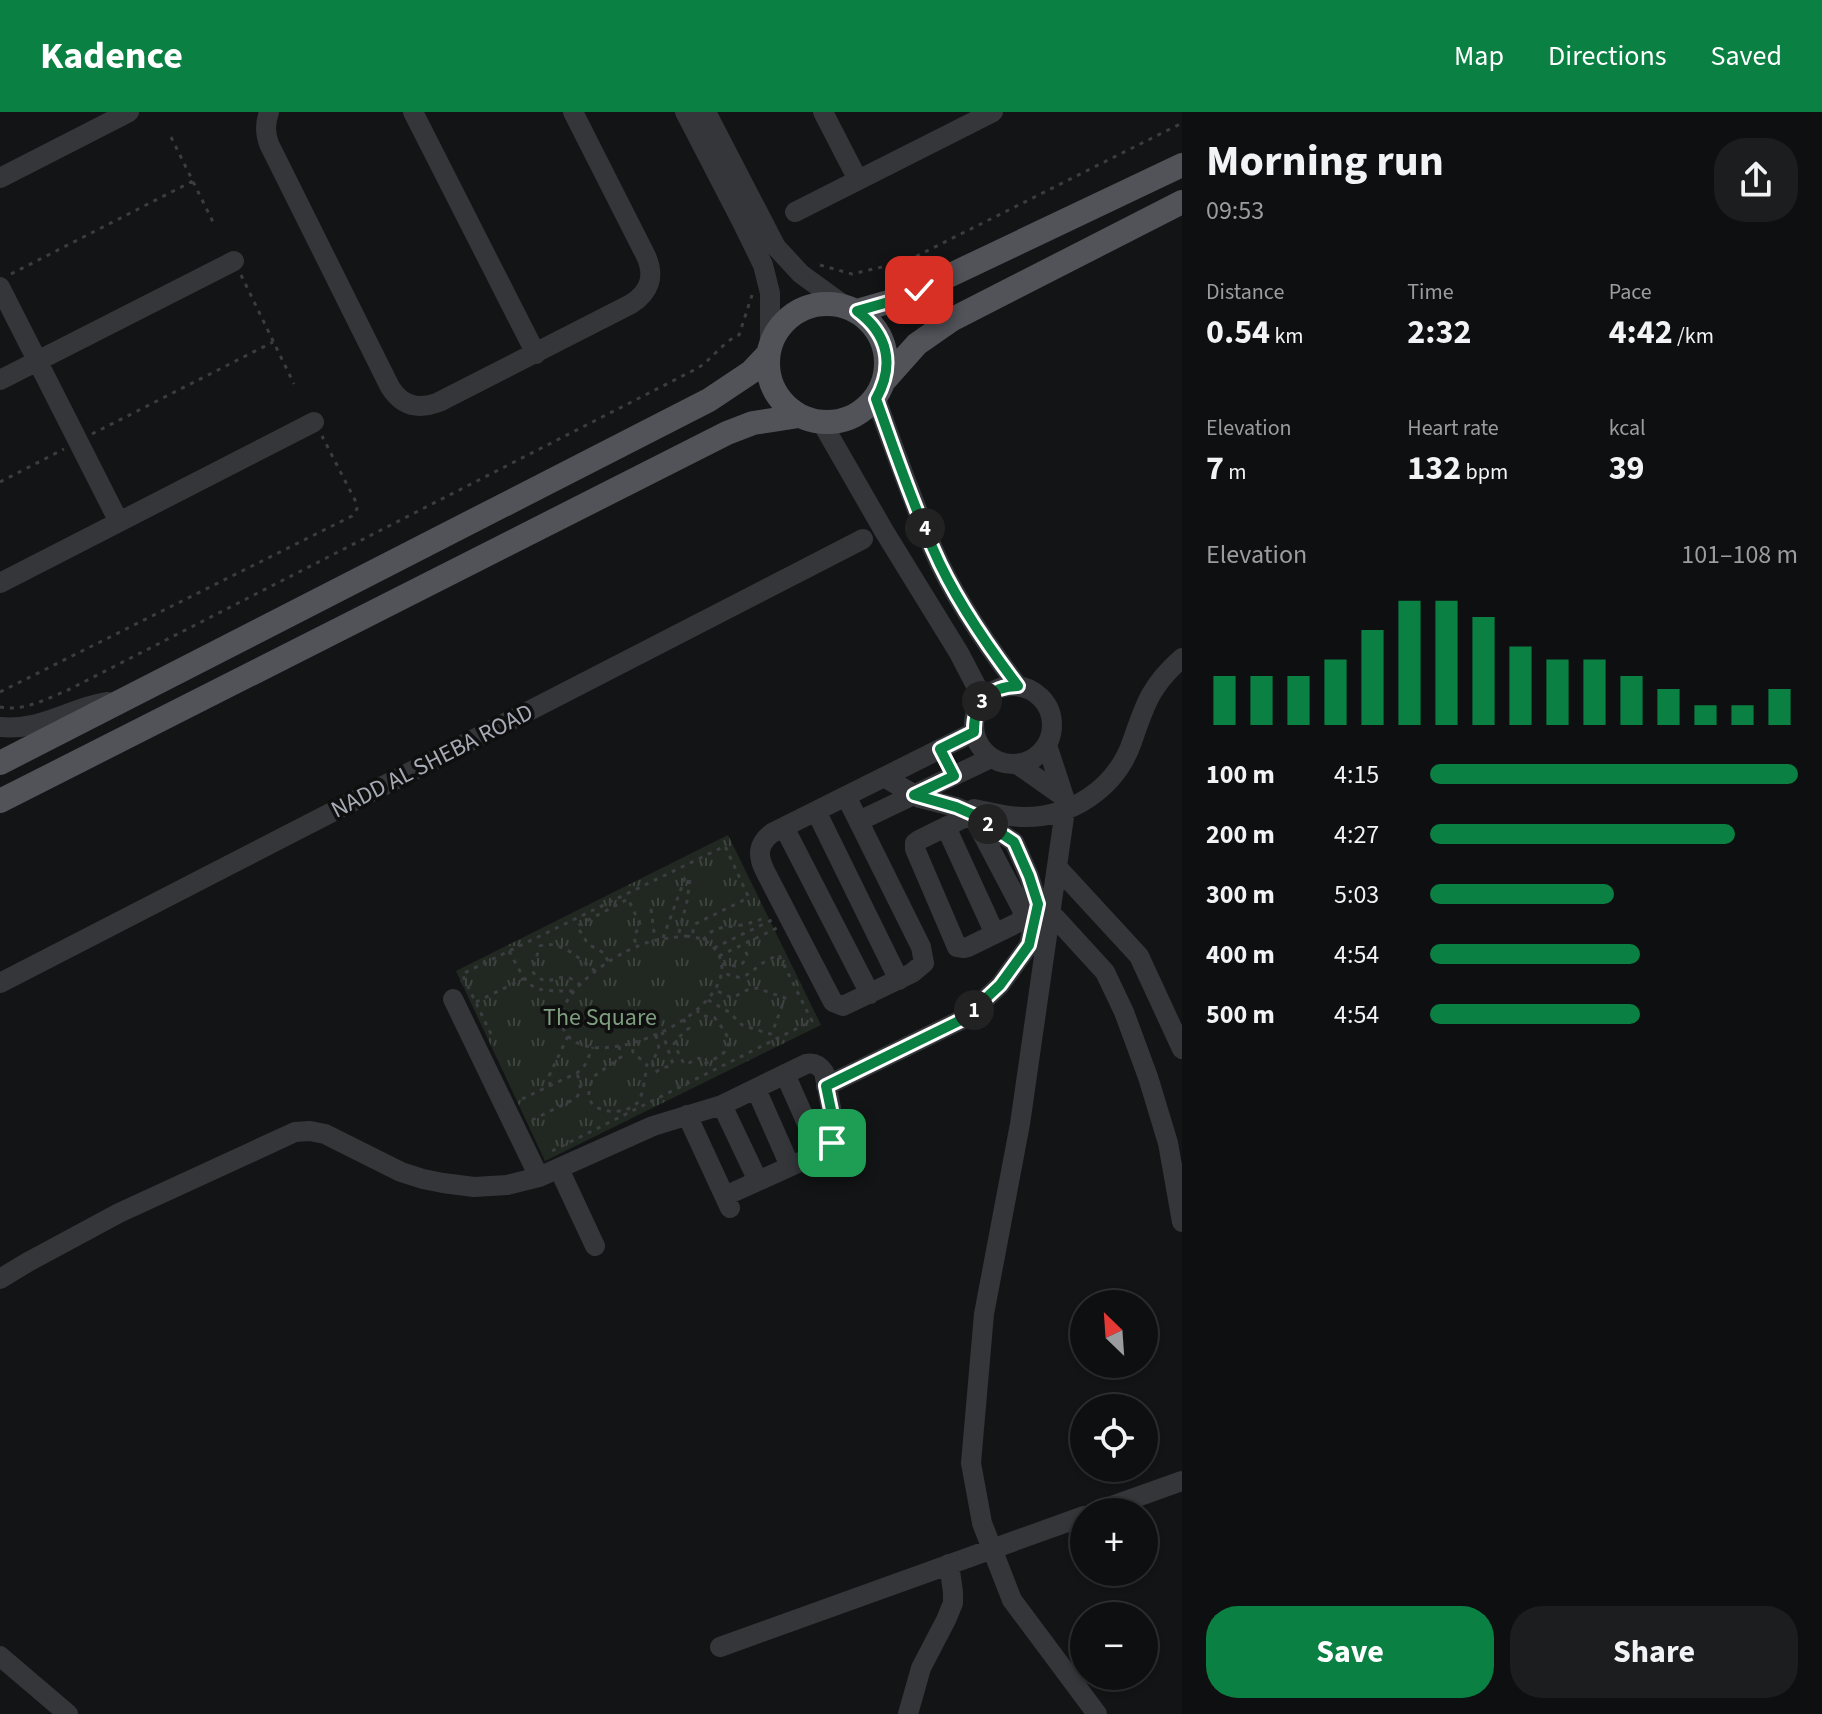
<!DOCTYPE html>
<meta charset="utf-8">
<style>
:root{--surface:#0e0f10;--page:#1c1d1e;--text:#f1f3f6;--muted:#9b9c9f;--line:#2e2f30;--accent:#0b8043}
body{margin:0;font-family:"Source Sans 3",sans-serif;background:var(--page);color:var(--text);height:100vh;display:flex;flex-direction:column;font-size:30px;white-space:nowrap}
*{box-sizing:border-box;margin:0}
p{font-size:26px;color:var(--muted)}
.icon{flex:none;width:44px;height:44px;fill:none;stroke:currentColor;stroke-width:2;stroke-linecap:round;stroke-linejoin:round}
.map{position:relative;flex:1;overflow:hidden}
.drawer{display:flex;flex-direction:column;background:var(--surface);width:640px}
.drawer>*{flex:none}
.needle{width:52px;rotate:335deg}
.fabs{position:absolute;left:1070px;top:1178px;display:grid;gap:16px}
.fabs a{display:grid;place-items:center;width:88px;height:88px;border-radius:50%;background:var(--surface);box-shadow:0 2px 6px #0004,0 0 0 2px var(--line);font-size:40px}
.pin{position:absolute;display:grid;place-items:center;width:68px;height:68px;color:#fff;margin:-34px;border-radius:16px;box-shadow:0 4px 12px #0006}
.km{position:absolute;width:40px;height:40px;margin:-20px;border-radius:50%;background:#222;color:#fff;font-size:22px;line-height:40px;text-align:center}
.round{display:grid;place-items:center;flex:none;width:84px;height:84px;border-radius:32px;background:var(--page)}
.summary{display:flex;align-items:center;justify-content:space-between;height:136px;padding:0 24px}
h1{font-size:44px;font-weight:700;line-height:60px}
.stats{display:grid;grid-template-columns:repeat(3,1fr);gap:12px;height:136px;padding:8px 24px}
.stats div{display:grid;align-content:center}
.stats b{font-size:34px;font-weight:700}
.stats small{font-size:22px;font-weight:400}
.stats p{font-size:22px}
.chart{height:224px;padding:16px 24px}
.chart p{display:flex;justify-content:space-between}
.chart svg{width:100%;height:144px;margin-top:8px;stroke:var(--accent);stroke-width:6}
.primary-button{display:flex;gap:16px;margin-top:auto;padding:16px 24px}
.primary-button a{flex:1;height:92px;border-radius:32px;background:var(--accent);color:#fff;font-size:32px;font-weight:700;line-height:92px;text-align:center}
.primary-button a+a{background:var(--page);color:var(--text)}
ul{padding:0 24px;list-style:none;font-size:26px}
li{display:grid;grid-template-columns:128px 96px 1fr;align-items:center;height:60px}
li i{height:20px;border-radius:10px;background:var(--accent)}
header{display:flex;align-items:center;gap:48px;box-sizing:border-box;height:112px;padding:0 40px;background:var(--accent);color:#fff}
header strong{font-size:38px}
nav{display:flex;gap:44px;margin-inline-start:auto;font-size:28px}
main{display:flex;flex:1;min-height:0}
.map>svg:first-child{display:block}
.park{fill:url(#park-tufts)}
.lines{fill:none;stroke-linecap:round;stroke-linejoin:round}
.path{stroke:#3b3d41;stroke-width:3;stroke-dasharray:4 6;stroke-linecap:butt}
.minor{stroke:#35363a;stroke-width:20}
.major{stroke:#515359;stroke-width:24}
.route-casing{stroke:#fff;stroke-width:16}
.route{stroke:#0b8043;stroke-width:10}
.labels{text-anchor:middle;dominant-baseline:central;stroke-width:7;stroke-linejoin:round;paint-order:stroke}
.street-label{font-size:24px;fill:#a6abb5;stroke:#0f0f10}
.park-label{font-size:24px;fill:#7e9e7f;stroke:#0f0f10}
</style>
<header>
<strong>Kadence</strong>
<nav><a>Map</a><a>Directions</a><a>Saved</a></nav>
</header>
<main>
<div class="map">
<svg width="1182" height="1602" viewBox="0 0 1182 1602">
<defs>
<pattern id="park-tufts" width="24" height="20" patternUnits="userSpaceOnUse" patternTransform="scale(2)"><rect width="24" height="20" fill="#202821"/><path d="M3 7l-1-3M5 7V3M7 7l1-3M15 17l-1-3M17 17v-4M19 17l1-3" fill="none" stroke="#3d443f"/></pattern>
</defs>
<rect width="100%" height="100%" fill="#131415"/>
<!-- park -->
<path class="park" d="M 728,723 L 821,913 L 545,1049 L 456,859 Z"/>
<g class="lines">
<!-- path -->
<path class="path" d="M 171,25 L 213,110
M 820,153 L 852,162 L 907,149 L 1182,11
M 11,162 L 193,69
M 241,163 L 294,272
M 92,322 L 273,230
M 0,370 L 64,337
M 0,580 L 352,404 L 357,397 L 356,390 L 322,324
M 0,595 C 23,600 49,586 70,577 L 698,256 C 713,246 723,230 739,223 L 752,183
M 651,797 L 655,828
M 686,824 C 699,825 710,829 717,840 C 750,893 603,964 568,924 C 539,891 613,843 638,834 C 654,827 669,826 686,824 Z
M 663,826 L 685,766 L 690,767 L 687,789 L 678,825
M 703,828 C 714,813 725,816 741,813 C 749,812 755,809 762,807 L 765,811
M 714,836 L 772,808
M 509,839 C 531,880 529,879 575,879
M 719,844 L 777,816
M 608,849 L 604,841 L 588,832 L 577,814 L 628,787 L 640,812 L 634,825 L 636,833
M 722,852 L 735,854 L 743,851 L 747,843 L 744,834
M 581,873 C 577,871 573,867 569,866 C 554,862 547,878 532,859 L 540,834 C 560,827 580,847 595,859
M 708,888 L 729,900 L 742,913 L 770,922 L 772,921 L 785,886 L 757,876 L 749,877 L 732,886 L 715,878
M 476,890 L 525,866
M 683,907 L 689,916 L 676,928 L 674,932 L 684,952 L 687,952 L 699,946 L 704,952 C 735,938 735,931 714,905 L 703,904 L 697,899
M 491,922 L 462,862 L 725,734 L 748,784 L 742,789 L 695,812 L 693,816 L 693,825
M 656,923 L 659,937 L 652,950 L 655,960 L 673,952 L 662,920
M 619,934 L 621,945 L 593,965 C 591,972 586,984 591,990 C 600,1003 628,1002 638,990 C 644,981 645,963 647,953 L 633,940 L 631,931
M 550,974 L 549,964 L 568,924
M 522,987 L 577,961 L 585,953 L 593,935
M 532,1008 L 575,987 C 583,979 580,971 577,961
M 552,1039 L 812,909 L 779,843 C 772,846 765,849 760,853 C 743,866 743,869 722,860"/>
<!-- minor -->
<path class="minor" d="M 269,0 C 265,12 265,20 269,32 L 390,275 C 402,294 418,298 439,290 L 631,192 C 650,180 655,164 646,144 L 573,0
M 413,0 L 536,242
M 685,0 L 744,114 L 763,153 L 770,181 L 770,236
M 706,0 L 776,135 L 801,162 L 848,196
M 823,0 L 858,68
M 0,66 L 129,0
M 795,100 L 993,0
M 0,175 L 119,410
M 0,268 L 234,149
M 876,287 C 894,337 912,388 933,437 C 954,486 986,532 1018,574
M 822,311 L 884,419 L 959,541 L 983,587
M 0,471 L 314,310
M974 613a39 39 0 1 1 78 0a39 39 0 1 1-78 0Z
M 0,615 C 43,619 68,596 108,590
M 1017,652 L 1064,685 L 1047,633
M 846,684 L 921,835 L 924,851 L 912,861 L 843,894 L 833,890 L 765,759 C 757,743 758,732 772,721 L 974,620
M 1064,685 L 1065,698 L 1020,1012 L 984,1202 L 971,1351 L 982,1411 L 1012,1488 L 1097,1602
M 974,697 C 990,700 1006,705 1023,705 C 1071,706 1116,676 1132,630 C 1145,592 1151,573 1182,546
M 816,699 L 899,868
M 859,709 L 991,646
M 784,715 L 870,882
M 946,715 L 995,822
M 1057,755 L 1139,844 L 1182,937
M 1051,801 L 1105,860 L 1124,900 L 1148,965 L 1168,1031 L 1182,1110
M 0,871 L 863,427
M 453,887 L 539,1065
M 785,962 L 820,1041
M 826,974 L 965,906 L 1000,873 L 1029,833 L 1038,792 L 1029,764 L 1014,730 L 972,702 L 919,728 L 915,731 L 915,737 L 957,835 L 964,836 L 968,835 L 1019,810 L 1023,803 L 1022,797 L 972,702 L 956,695 L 920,686 L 884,665
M 756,977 L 790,1054
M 722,993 L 758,1069
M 687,1003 L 730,1096
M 559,1057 L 595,1134
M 0,1167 L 28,1150 L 119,1101 L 295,1020 L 310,1019 L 325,1022 L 401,1060 L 423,1067 L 443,1071 L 474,1075 L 507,1073 L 539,1065 L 653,1014 L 722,993 L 806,952 C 814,950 819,953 824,960 L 835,1017 L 832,1031 L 820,1041 L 725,1084
M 1095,1400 L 1182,1369
M 720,1535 L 1084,1404
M 0,1544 L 68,1602
M 908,1602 L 921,1556 L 946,1508 L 953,1491 L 953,1480 L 949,1452"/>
<!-- major -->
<path class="major" d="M768 251a59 59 0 1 1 118 0a59 59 0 1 1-118 0Z
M 857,199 L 892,189 L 919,178 L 1182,53
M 884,269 L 917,232 L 953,207 L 1182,90
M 0,651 L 709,288 L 751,260 L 768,242
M 0,689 L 727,321 L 753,311 L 799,304"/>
</g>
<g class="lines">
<!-- route casing -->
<g class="route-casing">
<path id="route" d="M 832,1031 L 835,1017 L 826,974 L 965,906 L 1000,873 L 1029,833 L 1038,792 L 1029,764 L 1014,730 L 972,702 L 956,695 L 914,683 L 954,664 L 940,637 L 974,620 C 973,592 990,574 1018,574 C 986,532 954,486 933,437 C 911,388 894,337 876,287 C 895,253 888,222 857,199 L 892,189 L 919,178"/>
</g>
<!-- route -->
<use href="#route" class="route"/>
</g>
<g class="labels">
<!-- street labels -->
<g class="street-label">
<text transform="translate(432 649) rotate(-27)">NADD AL SHEBA ROAD</text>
</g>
<!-- park labels -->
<g class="park-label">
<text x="600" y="905">The Square</text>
</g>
</g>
</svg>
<div class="fabs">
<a><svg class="needle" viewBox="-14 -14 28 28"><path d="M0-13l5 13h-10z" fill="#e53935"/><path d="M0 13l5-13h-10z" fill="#9b9c9f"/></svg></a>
<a><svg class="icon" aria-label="locate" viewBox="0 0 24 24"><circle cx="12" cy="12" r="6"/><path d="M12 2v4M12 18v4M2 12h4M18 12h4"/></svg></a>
<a>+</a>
<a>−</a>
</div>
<div class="pin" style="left:832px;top:1031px;background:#1e9e55"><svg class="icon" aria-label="arrive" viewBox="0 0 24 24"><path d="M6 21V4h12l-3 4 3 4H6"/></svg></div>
<div class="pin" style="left:919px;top:178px;background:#d93025"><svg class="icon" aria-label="check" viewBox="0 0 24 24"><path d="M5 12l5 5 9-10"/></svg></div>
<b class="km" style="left:974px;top:898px">1</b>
<b class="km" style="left:988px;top:712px">2</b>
<b class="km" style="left:982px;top:589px">3</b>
<b class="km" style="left:925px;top:416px">4</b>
</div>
<section class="drawer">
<div class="summary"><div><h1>Morning run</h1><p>09:53</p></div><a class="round"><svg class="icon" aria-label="share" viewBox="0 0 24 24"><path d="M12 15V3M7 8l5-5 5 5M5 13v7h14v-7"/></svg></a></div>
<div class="stats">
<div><p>Distance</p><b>0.54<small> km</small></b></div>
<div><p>Time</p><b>2:32</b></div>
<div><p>Pace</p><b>4:42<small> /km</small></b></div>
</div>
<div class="stats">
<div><p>Elevation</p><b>7<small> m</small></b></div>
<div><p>Heart rate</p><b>132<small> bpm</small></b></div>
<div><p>kcal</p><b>39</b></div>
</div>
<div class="chart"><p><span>Elevation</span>101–108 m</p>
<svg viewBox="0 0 160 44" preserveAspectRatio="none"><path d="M5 44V29M15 44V29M25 44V29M35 44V24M45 44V15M55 44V6M65 44V6M75 44V11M85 44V20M95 44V24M105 44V24M115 44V29M125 44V33M135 44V38M145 44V38M155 44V33"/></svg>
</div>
<ul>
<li><b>100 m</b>4:15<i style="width:100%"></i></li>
<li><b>200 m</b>4:27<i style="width:83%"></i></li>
<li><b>300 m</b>5:03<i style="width:50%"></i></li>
<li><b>400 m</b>4:54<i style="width:57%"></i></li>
<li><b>500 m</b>4:54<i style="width:57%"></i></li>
</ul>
<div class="primary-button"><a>Save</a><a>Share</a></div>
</section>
</main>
